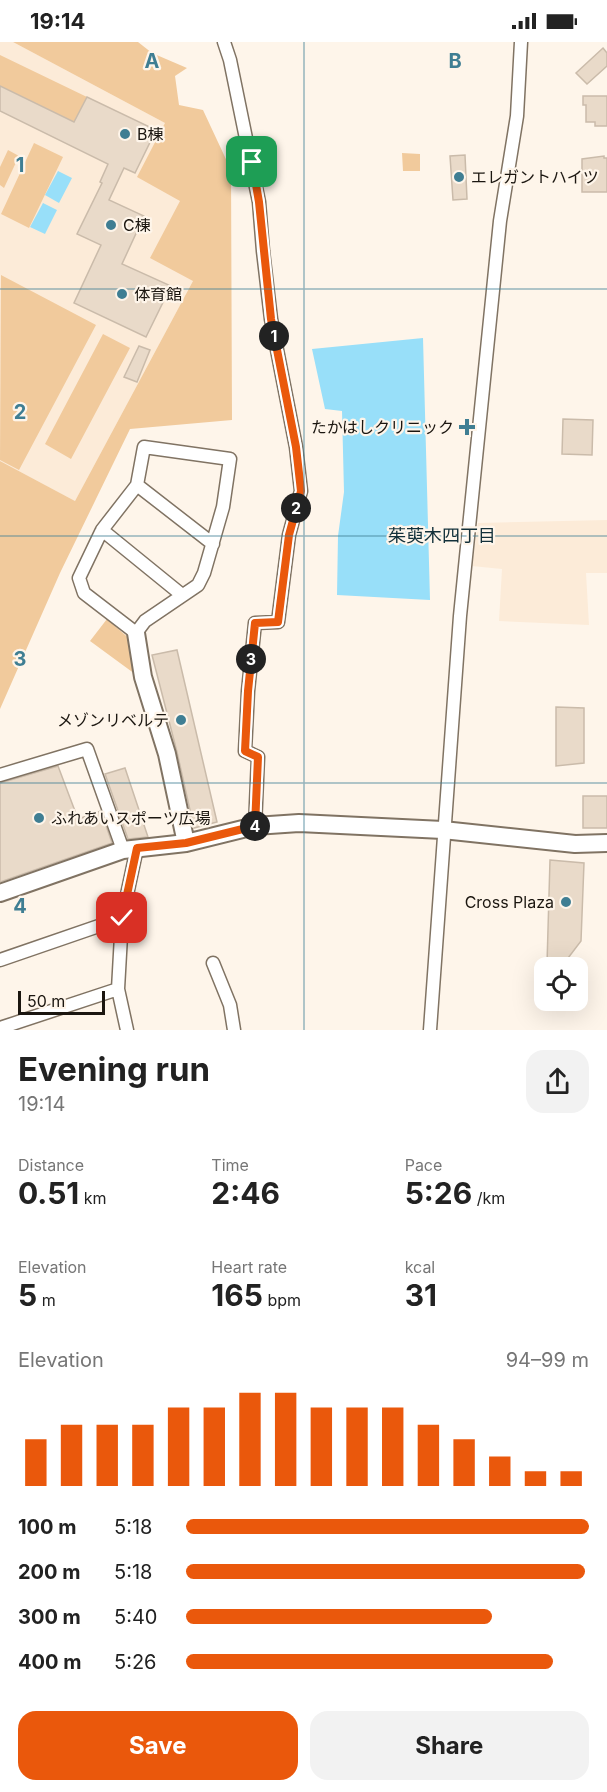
<!DOCTYPE html>
<meta charset="utf-8">
<style>
:root{--surface:#fff;--page:#f2f2f2;--text:#222;--muted:#767676;--accent:#ea580c}
body{margin:0;font-family:Inter,"Noto Sans JP",sans-serif;background:var(--page);color:var(--text);height:100vh;display:flex;flex-direction:column;font-size:22px;white-space:nowrap}
*{box-sizing:border-box;margin:0}
p{font-size:20px;color:var(--muted)}
.icon{flex:none;width:33px;height:33px;fill:none;stroke:currentColor;stroke-width:2;stroke-linecap:round;stroke-linejoin:round}
.map{position:relative;height:988px;overflow:hidden}
.drawer{display:flex;flex-direction:column;background:var(--surface);flex:1}
.drawer>*{flex:none}
.controls{position:absolute;left:534px;top:915px;display:grid;gap:12px}
.controls a{display:grid;place-items:center;width:54px;height:54px;border-radius:12px;background:var(--surface);box-shadow:0 6px 24px #0002;font-size:30px}
.scale{position:absolute;left:18px;bottom:15px;width:87px;box-sizing:border-box;padding-left:6px;border:3px solid #1b1610;border-top:0;font-size:16px;line-height:21px;white-space:nowrap;color:#1b1610;-webkit-text-stroke:4px #fef5ea;paint-order:stroke}
.pin{position:absolute;display:grid;place-items:center;width:51px;height:51px;color:#fff;margin:-26px;border-radius:12px;box-shadow:0 3px 9px #0006}
.km{position:absolute;width:30px;height:30px;margin:-15px;border-radius:50%;background:#222;color:#fff;font-size:16px;line-height:30px;text-align:center}
.round{display:grid;place-items:center;flex:none;width:63px;height:63px;border-radius:18px;background:var(--page)}
.head{display:flex;align-items:center;justify-content:space-between;height:102px;padding:0 18px}
h1{font-size:33px;font-weight:700;line-height:45px}
.stats{display:grid;grid-template-columns:repeat(3,1fr);gap:9px;height:102px;padding:6px 18px}
.stats div{display:grid;align-content:center}
.stats b{font-size:30px;font-weight:700}
.stats small{font-size:16px;font-weight:400}
.stats p{font-size:16px}
.chart{height:168px;padding:12px 18px}
.chart p{display:flex;justify-content:space-between}
.chart svg{width:100%;height:108px;margin-top:6px;stroke:var(--accent);stroke-width:6}
.cta{display:flex;gap:12px;margin-top:auto;padding:12px 18px}
.cta a{flex:1;height:69px;border-radius:18px;background:var(--accent);color:#fff;font-size:24px;font-weight:700;line-height:69px;text-align:center}
.cta a+a{background:var(--page);color:var(--text)}
ul{padding:0 18px;list-style:none;font-size:20px}
li{display:grid;grid-template-columns:96px 72px 1fr;align-items:center;height:45px}
li i{height:15px;border-radius:8px;background:var(--accent)}
.status{display:flex;justify-content:space-between;align-items:center;height:42px;padding:0 30px;background:var(--surface);direction:ltr}
.status svg{height:16px;fill:currentColor}
.map>svg:first-child{display:block}
.built{fill:#fcebd8}
.green{fill:#f1ca9c}
.water{fill:#98dff9}
.building{fill:#e9dac9;stroke:#cabbaa;stroke-width:1.5}
.lines{fill:none;stroke-linecap:round;stroke-linejoin:round}
.street-casing{stroke:#807363;stroke-width:15}
.secondary-casing{stroke:#807363;stroke-width:20}
.street{stroke:#fff;stroke-width:12}
.secondary{stroke:#fff;stroke-width:16}
.route-casing{stroke:#fff;stroke-width:12}
.route{stroke:#ea580c;stroke-width:8}
.grid{fill:none;stroke:#3f7e93;stroke-width:1.5;stroke-opacity:0.55}
.poi-dot{fill:#3f7e93;stroke:#fef5ea;stroke-width:2}
.labels{text-anchor:middle;dominant-baseline:central;stroke-width:4.5;stroke-linejoin:round;paint-order:stroke}
.poi-label{font-size:16px;fill:#1b1610;stroke:#fef5ea;text-anchor:start}
.neighbourhood-label{font-size:18px;fill:#12303a;stroke:#fef5ea}
.grid-label{font-size:20px;text-anchor:middle;font-weight:bold;fill:#3f7e93;stroke:#fef5ea;stroke-width:4.5;stroke-linejoin:round;paint-order:stroke}
</style>
<div class="status"><b>19:14</b><svg viewBox="0 0 49 12"><path d="M0 12V9h3v3zM5 12V6h3v6zM10 12V3h3v9zM15 12V0h3v12zM26 1h20v11H26zM47 4h2v5h-2z"/></svg></div>
<div class="map">
<svg width="607" height="988" viewBox="0 0 607 988">
<rect width="100%" height="100%" fill="#fef5ea"/>
<!-- built -->
<path class="built" d="M 0,0 L 13,0 L 165,81 L 180,159 L 193,239 L 75,459 L 0,419 Z
M 607,478 L 607,531 L 586,531 L 589,583 L 499,579 L 502,527 L 472,524 L 478,481 Z"/>
<!-- green -->
<path class="green" d="M 13,0 L 138,0 L 152,11 L 187,26 L 175,34 L 179,63 L 203,68 L 231,128 L 232,378 L 130,387 L 60,531 L 0,667 L 0,419 L 75,459 L 193,239 L 150,216 L 180,159 L 137,135 L 165,81 Z
M 0,13 L 87,55 L 74,80 L 0,44 Z
M 34,101 L 63,115 L 29,186 L 1,172 Z
M 8,108 L 19,114 L 4,146 L 0,143 L 0,125 Z
M 402,111 L 420,112 L 420,129 L 403,129 Z
M 1,233 L 96,283 L 19,428 L 0,418 Z
M 103,292 L 130,306 L 71,417 L 45,402 Z
M 107,577 L 132,599 L 135,632 L 90,599 Z"/>
<!-- water -->
<path class="water" d="M 58,129 L 72,136 L 59,161 L 45,153 Z
M 43,161 L 57,168 L 45,192 L 30,185 Z
M 423,296 L 430,558 L 337,553 L 338,494 L 344,450 L 342,369 L 325,367 L 312,307 Z"/>
<!-- building -->
<path class="building" d="M 603,6 L 607,11 L 607,24 L 587,42 L 576,31 Z
M 0,44 L 74,80 L 87,55 L 156,88 L 135,131 L 124,126 L 109,158 L 144,174 L 122,222 L 171,244 L 146,295 L 74,261 L 101,203 L 77,192 L 102,141 L 100,140 L 108,122 L 0,69 Z
M 583,54 L 607,54 L 607,84 L 595,84 L 595,80 L 586,80 L 586,63 L 583,63 Z
M 465,113 L 467,157 L 453,158 L 450,114 Z
M 604,114 L 604,116 L 607,116 L 607,150 L 582,150 L 582,117 Z
M 139,304 L 150,308 L 137,340 L 124,335 Z
M 563,377 L 593,378 L 592,413 L 562,412 Z
M 177,608 L 217,780 L 194,786 L 177,710 L 152,613 Z
M 556,665 L 584,666 L 584,721 L 556,724 Z
M 58,724 L 78,777 L 101,769 L 112,801 L 0,840 L 0,741 Z
M 125,726 L 148,795 L 128,797 L 105,732 Z
M 583,754 L 607,754 L 607,786 L 583,786 Z
M 550,818 L 584,821 L 581,899 L 562,924 L 547,922 Z"/>
<g class="lines">
<!-- street casing -->
<g class="street-casing">
<path id="street" d="M 224,0 L 230,18 L 259,160 L 263,209 L 271,277 L 296,405 L 301,449 L 289,493 L 278,580 L 255,581 L 248,649 L 245,709 L 258,715 L 255,784
M 144,405 L 230,417 L 223,465 L 204,531 L 198,543 L 145,579 L 136,591 L 84,551 L 79,536 L 102,488 L 137,443 Z
M 137,443 L 213,502
M 102,488 L 182,553
M 0,733 L 87,707 L 123,808
M 0,918 L 122,876
M 213,921 L 230,963 L 234,988
M 0,986 L 118,947
M 127,988 L 118,947 L 122,876 L 137,806
M 430,988 L 460,574 L 500,179 L 517,74 L 521,0"/>
</g>
<!-- secondary casing -->
<g class="secondary-casing">
<path id="secondary" d="M 136,591 L 143,635 L 167,712 L 186,801
M 0,851 L 123,808 L 186,801 L 255,784 L 299,781 L 443,788 L 575,802 L 607,801"/>
</g>
<!-- street -->
<use href="#street" class="street"/>
<!-- secondary -->
<use href="#secondary" class="secondary"/>
</g>
<g class="lines">
<!-- route casing -->
<g class="route-casing">
<path id="route" d="M 122,876 L 137,806 L 186,801 L 255,784 L 258,715 L 245,709 L 248,649 L 255,581 L 278,580 L 289,493 L 301,449 L 296,405 L 271,277 L 259,160 L 252,120"/>
</g>
<!-- route -->
<use href="#route" class="route"/>
</g>
<!-- grid -->
<path class="grid" d="M 304,0 L 304,988M 0,247 L 607,247M 0,494 L 607,494M 0,741 L 607,741"/>
<!-- markers -->
<g class="poi-dot">
<circle cx="125" cy="92" r="6"/>
<circle cx="459" cy="135" r="6"/>
<circle cx="111" cy="183" r="6"/>
<circle cx="122" cy="252" r="6"/>
<path d="M464 376h6v6h6v6h-6v6h-6v-6h-6v-6h6z"/>
<circle cx="181" cy="678" r="6"/>
<circle cx="39" cy="776" r="6"/>
<circle cx="566" cy="860" r="6"/>
</g>
<g class="labels">
<!-- poi labels -->
<g class="poi-label">
<text x="137" y="92">B棟</text>
<text x="471" y="135">エレガントハイツ</text>
<text x="123" y="183">C棟</text>
<text x="134" y="252">体育館</text>
<text x="454" y="385" text-anchor="end">たかはしクリニック</text>
<text x="169" y="678" text-anchor="end">メゾンリベルテ</text>
<text x="51" y="776">ふれあいスポーツ広場</text>
<text x="554" y="860" text-anchor="end">Cross Plaza</text>
</g>
<!-- neighbourhood labels -->
<g class="neighbourhood-label">
<text x="442" y="493">茱萸木四丁目</text>
</g>
</g>
<g class="grid-label">
<text x="152" y="26">A</text>
<text x="455" y="26">B</text>
<text x="20" y="130">1</text>
<text x="20" y="377">2</text>
<text x="20" y="624">3</text>
<text x="20" y="871">4</text>
</g>
</svg>
<div class="controls">
<a><svg class="icon" aria-label="locate" viewBox="0 0 24 24"><circle cx="12" cy="12" r="6"/><path d="M12 2v4M12 18v4M2 12h4M18 12h4"/></svg></a>
</div>
<div class="scale">50 m</div>
<div class="pin" style="left:252px;top:120px;background:#1e9e55"><svg class="icon" aria-label="arrive" viewBox="0 0 24 24"><path d="M6 21V4h12l-3 4 3 4H6"/></svg></div>
<div class="pin" style="left:122px;top:876px;background:#d93025"><svg class="icon" aria-label="check" viewBox="0 0 24 24"><path d="M5 12l5 5 9-10"/></svg></div>
<b class="km" style="left:274px;top:294px">1</b>
<b class="km" style="left:296px;top:466px">2</b>
<b class="km" style="left:251px;top:617px">3</b>
<b class="km" style="left:255px;top:784px">4</b>
</div>
<section class="drawer">
<div class="head"><div><h1>Evening run</h1><p>19:14</p></div><a class="round"><svg class="icon" aria-label="share" viewBox="0 0 24 24"><path d="M12 15V3M7 8l5-5 5 5M5 13v7h14v-7"/></svg></a></div>
<div class="stats">
<div><p>Distance</p><b>0.51<small> km</small></b></div>
<div><p>Time</p><b>2:46</b></div>
<div><p>Pace</p><b>5:26<small> /km</small></b></div>
</div>
<div class="stats">
<div><p>Elevation</p><b>5<small> m</small></b></div>
<div><p>Heart rate</p><b>165<small> bpm</small></b></div>
<div><p>kcal</p><b>31</b></div>
</div>
<div class="chart"><p><span>Elevation</span>94–99 m</p>
<svg viewBox="0 0 160 44" preserveAspectRatio="none"><path d="M5 44V25M15 44V19M25 44V19M35 44V19M45 44V12M55 44V12M65 44V6M75 44V6M85 44V12M95 44V12M105 44V12M115 44V19M125 44V25M135 44V32M145 44V38M155 44V38"/></svg>
</div>
<ul>
<li><b>100 m</b>5:18<i style="width:100%"></i></li>
<li><b>200 m</b>5:18<i style="width:99%"></i></li>
<li><b>300 m</b>5:40<i style="width:76%"></i></li>
<li><b>400 m</b>5:26<i style="width:91%"></i></li>
</ul>
<div class="cta"><a>Save</a><a>Share</a></div>
</section>
